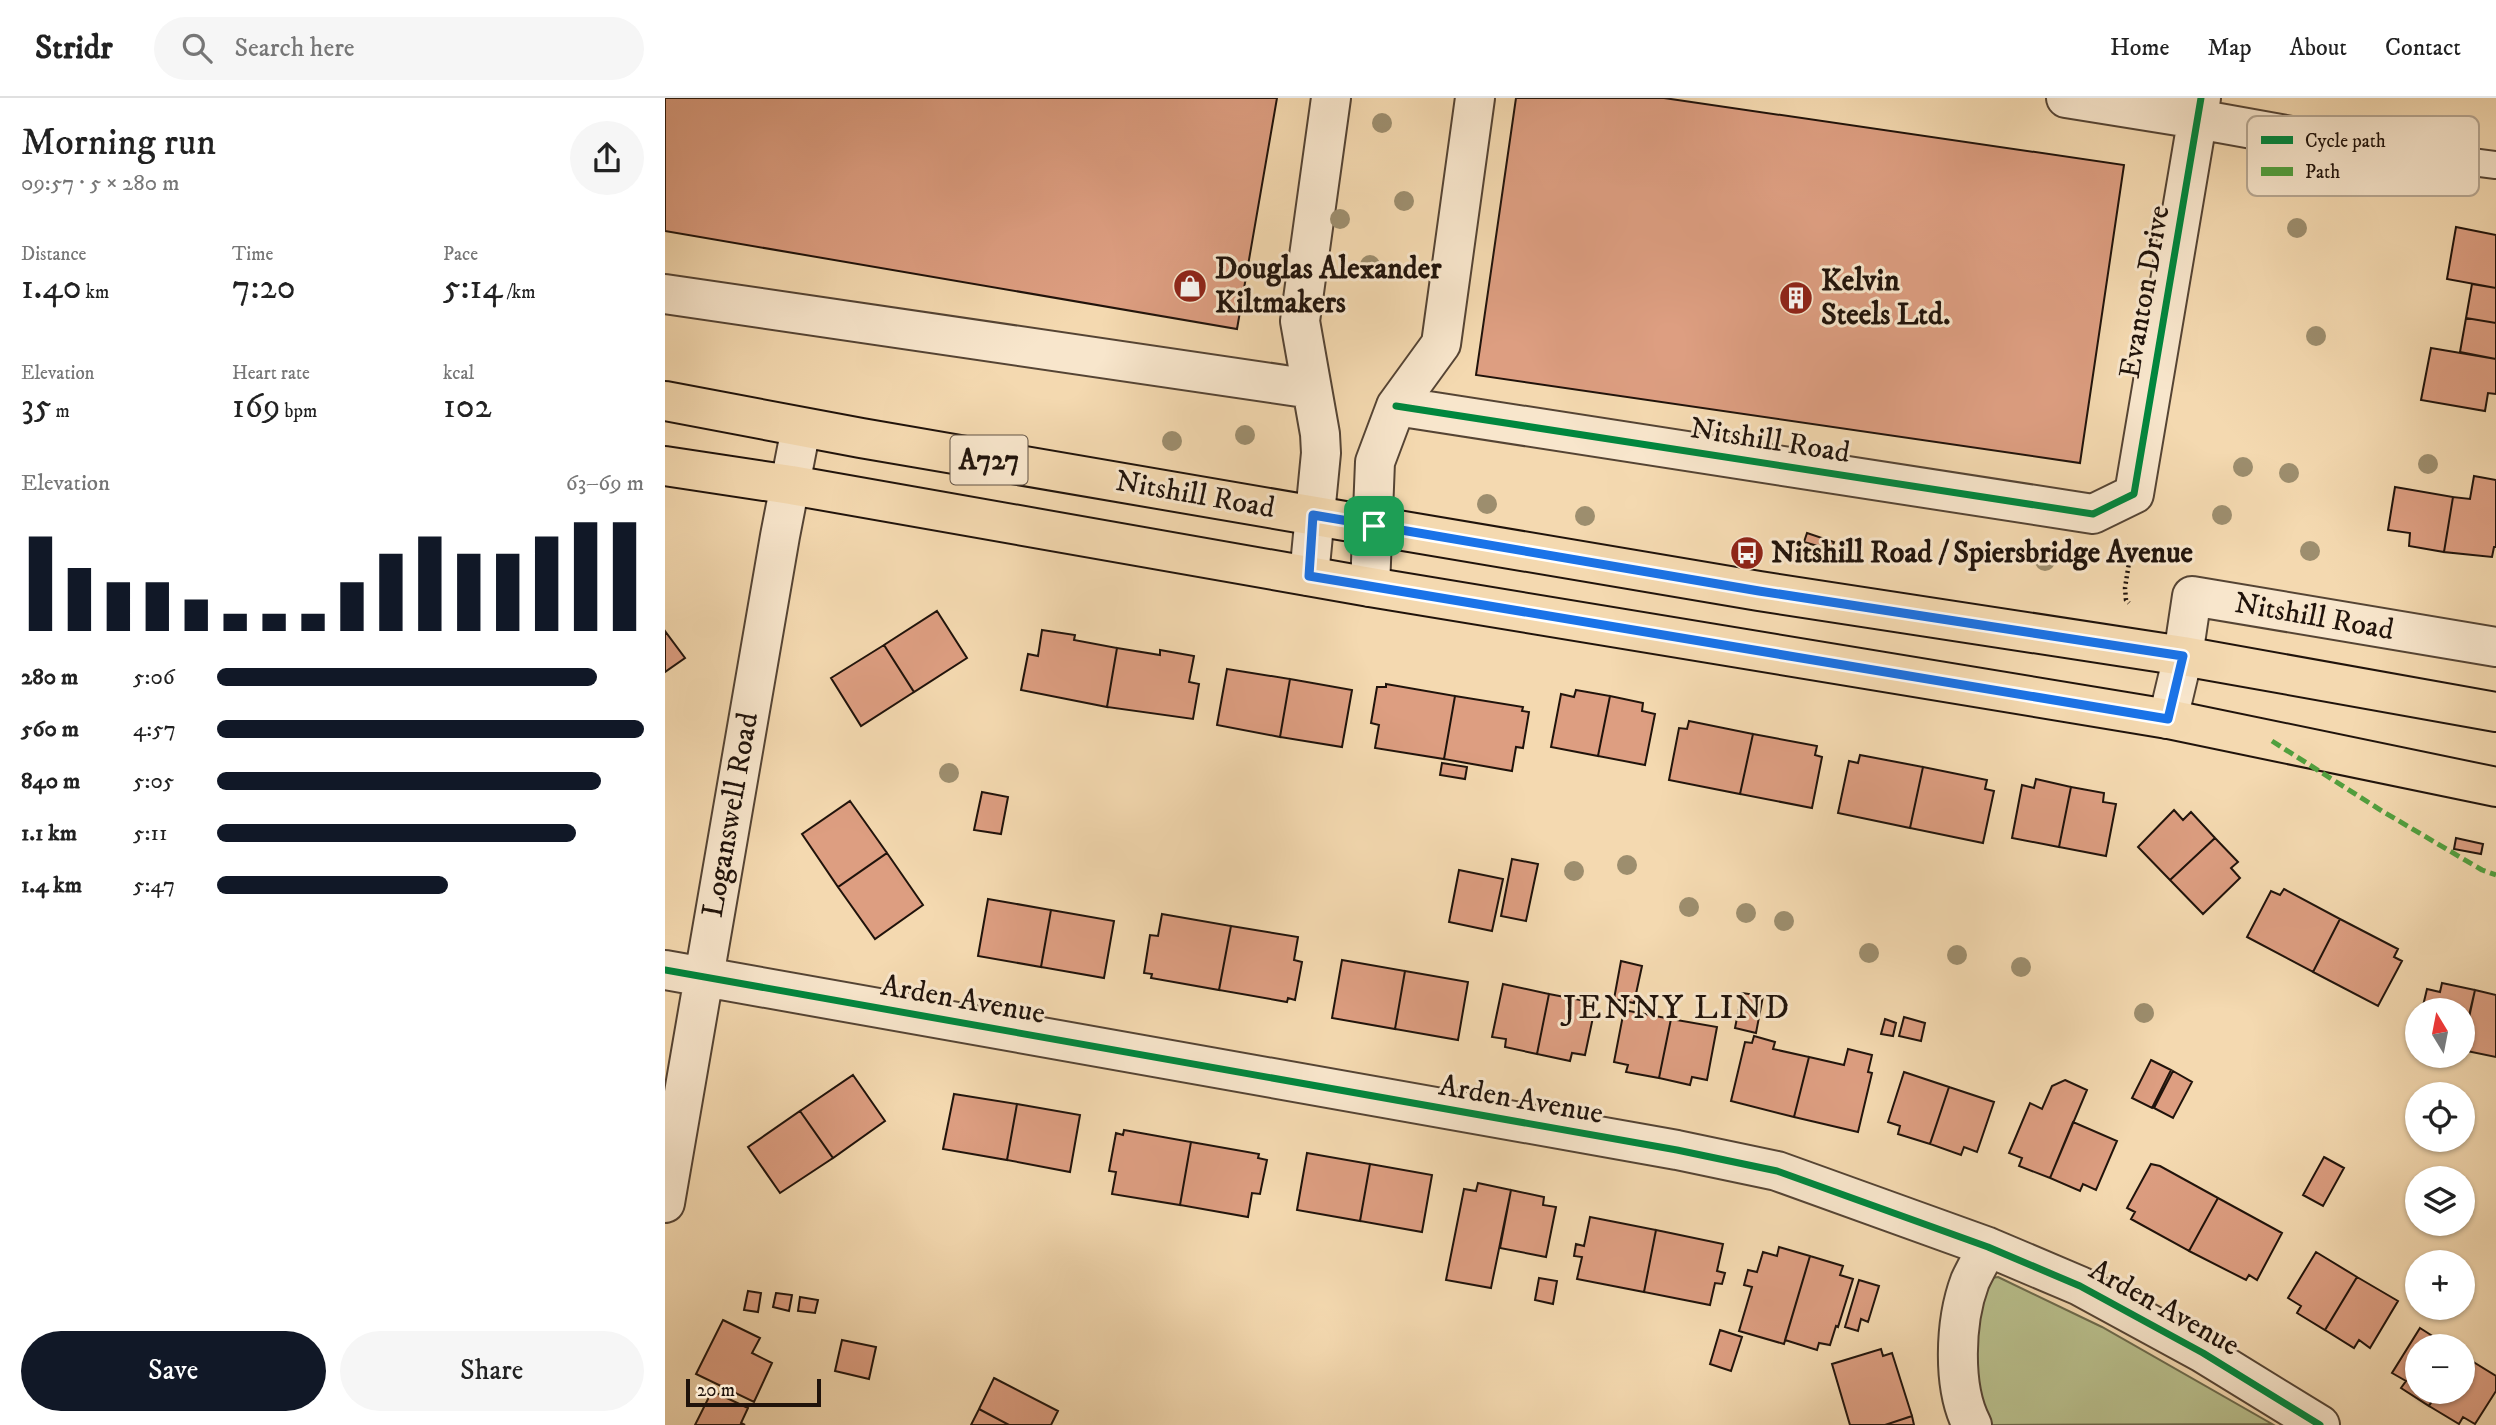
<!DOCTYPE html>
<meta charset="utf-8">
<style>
:root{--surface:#fff;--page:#f6f6f6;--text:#222;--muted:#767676;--line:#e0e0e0;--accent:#111827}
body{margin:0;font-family:"IM FELL DW Pica",serif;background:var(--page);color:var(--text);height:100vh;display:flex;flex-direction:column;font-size:26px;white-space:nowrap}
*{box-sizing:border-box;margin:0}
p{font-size:23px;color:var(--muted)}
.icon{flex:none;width:38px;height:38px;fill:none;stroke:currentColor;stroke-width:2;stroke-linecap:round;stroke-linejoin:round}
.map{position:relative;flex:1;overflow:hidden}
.details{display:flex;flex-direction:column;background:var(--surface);width:665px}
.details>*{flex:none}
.needle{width:46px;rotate:350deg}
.controls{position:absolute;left:1740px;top:900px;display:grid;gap:14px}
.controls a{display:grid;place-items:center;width:70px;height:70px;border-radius:50%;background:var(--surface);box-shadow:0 2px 5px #0004;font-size:35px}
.scale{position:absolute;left:21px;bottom:18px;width:135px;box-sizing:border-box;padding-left:7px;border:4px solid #20130b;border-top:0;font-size:19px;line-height:24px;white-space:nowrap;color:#20130b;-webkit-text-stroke:5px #f8e6cc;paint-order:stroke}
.pin{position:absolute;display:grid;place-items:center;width:60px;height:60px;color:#fff;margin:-30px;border-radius:14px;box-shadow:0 4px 10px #0006}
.round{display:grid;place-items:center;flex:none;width:74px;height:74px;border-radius:37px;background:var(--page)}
.summary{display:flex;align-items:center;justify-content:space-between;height:119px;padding:0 21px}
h1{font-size:38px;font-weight:600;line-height:52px}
.figures{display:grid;grid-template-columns:repeat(3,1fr);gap:10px;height:119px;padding:7px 21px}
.figures div{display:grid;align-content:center}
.figures b{font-size:35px;font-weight:600}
.figures small{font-size:19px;font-weight:400}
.figures p{font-size:19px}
.chart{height:196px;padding:14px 21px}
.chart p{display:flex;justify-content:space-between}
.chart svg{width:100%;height:126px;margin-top:7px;stroke:var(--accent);stroke-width:6}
.action{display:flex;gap:14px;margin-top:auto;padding:14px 21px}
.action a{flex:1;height:80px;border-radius:42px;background:var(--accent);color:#fff;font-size:28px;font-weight:600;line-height:80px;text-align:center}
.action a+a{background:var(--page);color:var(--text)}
ul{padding:0 21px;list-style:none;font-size:23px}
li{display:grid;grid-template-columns:112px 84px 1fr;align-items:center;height:52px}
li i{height:18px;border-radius:9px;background:var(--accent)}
header{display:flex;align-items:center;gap:42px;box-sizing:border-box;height:98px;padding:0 35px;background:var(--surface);border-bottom:2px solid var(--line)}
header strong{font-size:33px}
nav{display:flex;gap:38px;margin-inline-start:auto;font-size:24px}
.search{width:490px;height:63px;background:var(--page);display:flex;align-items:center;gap:18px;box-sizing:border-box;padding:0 24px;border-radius:38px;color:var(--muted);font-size:26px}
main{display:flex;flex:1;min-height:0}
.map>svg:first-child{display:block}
.green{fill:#b9c08d;stroke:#6c6a4c;stroke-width:2}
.building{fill:#dd9e81;stroke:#20130b;stroke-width:2}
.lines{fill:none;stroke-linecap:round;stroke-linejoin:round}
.lane-casing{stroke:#554434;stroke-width:30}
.street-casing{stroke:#554434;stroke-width:42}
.primary-casing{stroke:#20130b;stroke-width:42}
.path{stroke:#20130b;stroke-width:4.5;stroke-dasharray:2 3.5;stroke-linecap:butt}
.lane{stroke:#f8e6cc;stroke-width:26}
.street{stroke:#f8e6cc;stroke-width:38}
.primary{stroke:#f4d9b0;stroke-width:38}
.quiet{stroke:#50a03e;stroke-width:5;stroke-dasharray:10 5;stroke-linecap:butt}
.cycleway-casing{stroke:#f8e6cc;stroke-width:11}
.cycleway{stroke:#00873e;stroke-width:7}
.tree{fill:#9d8e6e}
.route-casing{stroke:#fff;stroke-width:14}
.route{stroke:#1a73e8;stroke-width:9}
.labels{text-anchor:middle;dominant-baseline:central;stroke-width:6;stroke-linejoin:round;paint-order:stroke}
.shield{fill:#f8e6cc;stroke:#615245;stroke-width:2}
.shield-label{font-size:28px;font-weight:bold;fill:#20130b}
.poi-label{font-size:30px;font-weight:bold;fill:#20130b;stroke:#f8e6cc;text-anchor:start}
.street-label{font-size:30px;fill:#20130b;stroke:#f8e6cc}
.quarter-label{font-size:33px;letter-spacing:2px;fill:#20130b;stroke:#f8e6cc}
.key{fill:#f8e6cc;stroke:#b7a792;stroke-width:2}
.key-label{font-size:19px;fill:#20130b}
</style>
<header>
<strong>Stridr</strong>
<div class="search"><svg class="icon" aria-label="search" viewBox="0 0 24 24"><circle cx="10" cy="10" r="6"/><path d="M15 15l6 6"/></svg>Search here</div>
<nav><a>Home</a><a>Map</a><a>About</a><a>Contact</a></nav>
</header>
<main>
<section class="details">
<div class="summary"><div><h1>Morning run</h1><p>09:57 · 5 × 280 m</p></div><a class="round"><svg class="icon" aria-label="share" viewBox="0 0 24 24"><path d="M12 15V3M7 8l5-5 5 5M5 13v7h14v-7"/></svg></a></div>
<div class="figures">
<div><p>Distance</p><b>1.40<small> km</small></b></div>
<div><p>Time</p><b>7:20</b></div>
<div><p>Pace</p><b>5:14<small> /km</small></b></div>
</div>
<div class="figures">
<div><p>Elevation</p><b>35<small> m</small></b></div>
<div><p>Heart rate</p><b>169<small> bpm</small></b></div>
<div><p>kcal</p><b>102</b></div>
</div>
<div class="chart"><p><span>Elevation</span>63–69 m</p>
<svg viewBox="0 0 160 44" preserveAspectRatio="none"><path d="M5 44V11M15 44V22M25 44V27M35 44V27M45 44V33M55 44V38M65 44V38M75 44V38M85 44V27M95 44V17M105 44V11M115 44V17M125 44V17M135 44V11M145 44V6M155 44V6"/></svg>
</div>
<ul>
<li><b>280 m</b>5:06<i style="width:89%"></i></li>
<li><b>560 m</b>4:57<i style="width:100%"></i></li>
<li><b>840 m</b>5:05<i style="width:90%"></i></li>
<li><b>1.1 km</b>5:11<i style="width:84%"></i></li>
<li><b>1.4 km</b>5:47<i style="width:54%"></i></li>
</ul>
<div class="action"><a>Save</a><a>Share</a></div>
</section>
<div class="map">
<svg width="1831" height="1327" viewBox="0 0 1831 1327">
<rect width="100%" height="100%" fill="#f4d9b0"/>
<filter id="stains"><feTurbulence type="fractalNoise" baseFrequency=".00286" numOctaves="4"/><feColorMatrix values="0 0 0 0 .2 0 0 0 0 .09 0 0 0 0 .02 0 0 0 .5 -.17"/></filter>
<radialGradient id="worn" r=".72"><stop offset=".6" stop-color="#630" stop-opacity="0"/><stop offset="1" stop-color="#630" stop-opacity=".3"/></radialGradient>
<!-- green -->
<path class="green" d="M 1333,1179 L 1437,1229 L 1607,1326 L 1326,1327 L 1317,1312 L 1307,1224 L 1320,1181 Z"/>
<!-- building -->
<path class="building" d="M 0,0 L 612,0 L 572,231 L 0,133 Z
M 851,0 L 999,0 L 1459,67 L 1415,365 L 811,277 Z
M 1791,129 L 1831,137 L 1831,190 L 1782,181 Z
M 1807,186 L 1831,190 L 1831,225 L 1801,220 Z
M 1801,220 L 1831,225 L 1831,261 L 1795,254 Z
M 1766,250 L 1831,261 L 1831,296 L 1823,295 L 1820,313 L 1756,302 Z
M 1809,378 L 1831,382 L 1831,449 L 1829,449 L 1827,459 L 1779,454 L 1788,399 L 1805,401 Z
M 1730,389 L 1788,399 L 1779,454 L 1744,448 L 1745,435 L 1723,432 Z
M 1142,435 L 1169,444 L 1166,452 L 1139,444 Z
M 272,513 L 302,560 L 249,594 L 219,547 Z
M 377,532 L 410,537 L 409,542 L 452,550 L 442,609 L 356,592 L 363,556 L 373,558 Z
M 0,533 L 20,560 L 0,574 Z
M 219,547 L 249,594 L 196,628 L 166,580 Z
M 452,550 L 495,557 L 495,552 L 529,558 L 524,584 L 534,586 L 528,621 L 442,609 Z
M 562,571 L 625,581 L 615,639 L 552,627 Z
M 625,581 L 687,592 L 677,649 L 615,639 Z
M 721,586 L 790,598 L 779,661 L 710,650 L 714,627 L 706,625 L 712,589 L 721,589 Z
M 911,592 L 945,598 L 933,658 L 886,649 L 896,596 L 909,599 Z
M 790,598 L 858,609 L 857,613 L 864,614 L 858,650 L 851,649 L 847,673 L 779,661 Z
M 945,598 L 978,605 L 977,613 L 990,616 L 980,667 L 933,658 Z
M 1024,623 L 1088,636 L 1075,696 L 1004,682 L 1014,630 L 1022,631 Z
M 1088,636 L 1152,648 L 1150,657 L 1157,659 L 1147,710 L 1075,696 Z
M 1195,657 L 1258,669 L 1245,730 L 1173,715 L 1184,663 L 1193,665 Z
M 777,665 L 802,669 L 800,681 L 775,677 Z
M 1258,669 L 1322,682 L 1320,691 L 1329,693 L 1318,745 L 1245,730 Z
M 1371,681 L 1406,689 L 1394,749 L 1347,740 L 1357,687 L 1369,690 Z
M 1406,689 L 1439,695 L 1438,704 L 1451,706 L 1441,758 L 1394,749 Z
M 317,694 L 343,699 L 336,736 L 309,732 Z
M 185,703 L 222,755 L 173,789 L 137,736 Z
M 1509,712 L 1518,722 L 1526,714 L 1550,740 L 1505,782 L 1473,749 Z
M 1550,740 L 1573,764 L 1566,770 L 1575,780 L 1538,816 L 1505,782 Z
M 1791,740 L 1818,746 L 1816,756 L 1789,751 Z
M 222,755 L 258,807 L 210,841 L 173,789 Z
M 847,761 L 873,766 L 861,823 L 836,818 Z
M 794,772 L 838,781 L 827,833 L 784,824 Z
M 1619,791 L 1675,821 L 1648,874 L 1582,839 L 1606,793 L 1615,797 Z
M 323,801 L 386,812 L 376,869 L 313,858 Z
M 386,812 L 449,823 L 439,880 L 376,869 Z
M 497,816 L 566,828 L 554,892 L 486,880 L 487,876 L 479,875 L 485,837 L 493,838 Z
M 1675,821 L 1733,851 L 1729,859 L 1737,863 L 1713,908 L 1648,874 Z
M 566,828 L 633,839 L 629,862 L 637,864 L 630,902 L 623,900 L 622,904 L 554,892 Z
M 677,862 L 740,873 L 730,931 L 667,920 Z
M 956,863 L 977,868 L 969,905 L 949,901 Z
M 740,873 L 803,884 L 793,942 L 730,931 Z
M 1777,885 L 1810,892 L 1797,947 L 1797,912 L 1757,912 L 1762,891 L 1775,894 Z
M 838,886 L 884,896 L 872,956 L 840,949 L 841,941 L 827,939 Z
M 1810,892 L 1831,897 L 1831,959 L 1797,952 Z
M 1077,895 L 1098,898 L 1091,935 L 1070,930 Z
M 884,896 L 931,905 L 920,957 L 907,955 L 905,963 L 872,956 Z
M 959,912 L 1006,921 L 994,980 L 961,974 L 963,967 L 949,964 Z
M 1239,919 L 1260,925 L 1256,943 L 1234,938 Z
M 1006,921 L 1052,929 L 1042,982 L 1027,979 L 1025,987 L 994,980 Z
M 1220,921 L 1231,925 L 1228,938 L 1216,936 Z
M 1089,938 L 1110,944 L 1108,951 L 1144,959 L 1129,1019 L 1066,1003 L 1080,944 L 1087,945 Z
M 1183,951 L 1207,957 L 1203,974 L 1207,975 L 1193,1034 L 1129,1019 L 1144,959 L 1179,967 Z
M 1486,962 L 1506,972 L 1487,1010 L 1467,1000 Z
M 1508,973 L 1527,984 L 1508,1020 L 1489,1010 Z
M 1239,974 L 1284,989 L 1265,1046 L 1233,1036 L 1235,1028 L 1223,1024 Z
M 188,977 L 220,1023 L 168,1060 L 135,1013 Z
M 1400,982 L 1422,992 L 1385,1080 L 1354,1068 L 1357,1060 L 1344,1055 L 1365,1005 L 1377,1011 L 1387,988 Z
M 1284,989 L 1329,1004 L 1312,1054 L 1299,1049 L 1296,1057 L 1265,1046 Z
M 289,996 L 352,1006 L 342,1062 L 278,1051 Z
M 352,1006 L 415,1017 L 405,1074 L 342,1062 Z
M 135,1013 L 168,1060 L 115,1095 L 83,1049 Z
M 1408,1024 L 1452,1043 L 1431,1092 L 1418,1086 L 1415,1093 L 1385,1080 Z
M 459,1032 L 526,1044 L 515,1107 L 447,1096 L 451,1074 L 444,1073 L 451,1035 L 458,1037 Z
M 526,1044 L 594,1056 L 593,1060 L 602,1062 L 595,1096 L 587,1095 L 583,1119 L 515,1107 Z
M 642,1055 L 705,1066 L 695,1123 L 632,1112 Z
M 1659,1059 L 1679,1070 L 1658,1108 L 1638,1097 Z
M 705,1066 L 767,1077 L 757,1134 L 695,1123 Z
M 1486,1066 L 1495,1068 L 1553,1100 L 1524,1153 L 1466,1121 L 1470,1114 L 1462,1110 Z
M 813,1085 L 846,1092 L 826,1190 L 781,1182 L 799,1091 L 811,1093 Z
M 846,1092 L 879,1099 L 878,1107 L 891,1109 L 881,1159 L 835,1150 Z
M 1553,1100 L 1617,1135 L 1592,1182 L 1584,1177 L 1581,1182 L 1524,1153 Z
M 925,1119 L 991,1132 L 979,1194 L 912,1181 L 917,1159 L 909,1158 L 911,1146 L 919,1148 Z
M 991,1132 L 1058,1146 L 1052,1173 L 1060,1175 L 1057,1186 L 1050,1185 L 1045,1207 L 979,1194 Z
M 1114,1149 L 1145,1158 L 1119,1246 L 1074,1233 L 1087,1189 L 1079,1187 L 1083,1172 L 1092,1174 L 1098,1154 L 1112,1158 Z
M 1651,1154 L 1692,1179 L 1660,1232 L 1632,1215 L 1636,1208 L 1623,1200 Z
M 1145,1158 L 1178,1168 L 1175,1177 L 1188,1181 L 1173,1229 L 1171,1228 L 1165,1247 L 1154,1245 L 1152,1252 L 1120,1242 Z
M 1692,1179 L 1733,1203 L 1705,1250 L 1694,1242 L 1689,1250 L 1660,1232 Z
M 874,1180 L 892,1183 L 888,1206 L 870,1202 Z
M 1194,1182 L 1214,1188 L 1203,1224 L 1196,1221 L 1193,1233 L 1180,1229 Z
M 83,1193 L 96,1195 L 93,1214 L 79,1212 Z
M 111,1195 L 127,1197 L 124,1213 L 108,1209 Z
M 135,1199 L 153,1202 L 150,1215 L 133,1213 Z
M 58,1222 L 95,1240 L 87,1255 L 107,1265 L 89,1304 L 31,1276 Z
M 1755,1230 L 1783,1248 L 1752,1248 L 1752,1293 L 1773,1293 L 1764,1308 L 1736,1290 L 1741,1283 L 1727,1275 Z
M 1055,1232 L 1077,1239 L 1066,1273 L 1045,1266 Z
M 177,1242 L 211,1249 L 204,1281 L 170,1273 Z
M 1216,1251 L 1218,1258 L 1227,1255 L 1247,1318 L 1220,1327 L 1185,1327 L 1167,1266 Z
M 1797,1257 L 1831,1278 L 1831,1293 L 1810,1326 L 1798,1319 L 1794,1326 L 1764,1308 L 1773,1293 L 1797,1293 Z
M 329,1280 L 393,1313 L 386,1327 L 344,1327 L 314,1311 Z
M 47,1293 L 83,1310 L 76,1325 L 80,1327 L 30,1327 Z
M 314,1311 L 344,1327 L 306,1327 Z
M 1247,1318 L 1249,1327 L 1220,1327 Z"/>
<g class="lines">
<!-- lane casing -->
<g class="lane-casing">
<path id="lane" d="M 1676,47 L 1831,67"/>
</g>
<!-- street casing -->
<g class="street-casing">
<path id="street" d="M 1401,0 L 1532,21 L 1676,47
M 0,196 L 647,291
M 731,308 L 1428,416 L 1469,396 L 1536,0
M 644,478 L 656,355 L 655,336 L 635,223 L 666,0
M 705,489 L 710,364 L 731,308 L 776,246 L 810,0
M 1503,621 L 1518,558 L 1527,498 L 1831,549
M 0,872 L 1012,1052 L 1112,1073 L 1323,1149 L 1415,1188 L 1538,1255 L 1655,1327
M 0,1105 L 115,438 L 136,330
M 1307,1327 C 1287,1289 1290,1223 1305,1183 C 1310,1172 1317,1160 1323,1149"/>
</g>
<!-- primary casing -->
<g class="primary-casing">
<path id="primary" d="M 0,303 L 196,340 L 709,428 L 1094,493 L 1518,558 L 1831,614
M 0,368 L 126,387 L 705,489 L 1503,621 L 1831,689"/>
</g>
<!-- path -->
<path class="path" d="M 1461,448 L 1466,452 L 1460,490 L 1461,502 L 1464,505"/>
<!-- lane -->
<use href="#lane" class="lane"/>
<!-- street -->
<use href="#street" class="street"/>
<!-- primary -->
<use href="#primary" class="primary"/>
<!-- quiet -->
<path class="quiet" d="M 1607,643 L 1717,713 L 1817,772 L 1831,777"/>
<!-- cycleway casing -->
<g class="cycleway-casing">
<path id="cycleway" d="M 731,308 L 1428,416 L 1469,396 L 1536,0
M 0,872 L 1012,1052 L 1112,1073 L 1323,1149 L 1415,1188 L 1538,1255 L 1655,1327"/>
</g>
<!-- cycleway -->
<use href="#cycleway" class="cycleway"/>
</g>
<!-- trees -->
<g class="tree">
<circle cx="717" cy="25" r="10"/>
<circle cx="739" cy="103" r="10"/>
<circle cx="675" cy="121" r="10"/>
<circle cx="1632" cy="130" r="10"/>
<circle cx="705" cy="167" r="10"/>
<circle cx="1651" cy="238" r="10"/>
<circle cx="580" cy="337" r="10"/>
<circle cx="507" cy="343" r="10"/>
<circle cx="1763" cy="366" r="10"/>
<circle cx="1578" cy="369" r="10"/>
<circle cx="1624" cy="375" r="10"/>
<circle cx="822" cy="406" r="10"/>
<circle cx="1557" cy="417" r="10"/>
<circle cx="920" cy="418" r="10"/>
<circle cx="1645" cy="453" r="10"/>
<circle cx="1380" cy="463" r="10"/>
<circle cx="284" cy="675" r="10"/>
<circle cx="962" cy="767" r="10"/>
<circle cx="909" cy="773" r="10"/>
<circle cx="1024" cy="809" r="10"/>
<circle cx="1081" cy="815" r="10"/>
<circle cx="1119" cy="823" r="10"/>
<circle cx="1204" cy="855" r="10"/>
<circle cx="1292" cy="857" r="10"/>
<circle cx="1356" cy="869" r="10"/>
<circle cx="1479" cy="915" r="10"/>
</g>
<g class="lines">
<!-- route casing -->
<g class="route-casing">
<path id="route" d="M 648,417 L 1094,493 L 1518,558 L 1503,621 L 644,478 Z"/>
</g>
<!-- route -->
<use href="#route" class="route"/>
</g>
<!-- icons -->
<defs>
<g id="shop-disc" transform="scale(1.75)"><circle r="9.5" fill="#8f2418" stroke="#f8e6cc"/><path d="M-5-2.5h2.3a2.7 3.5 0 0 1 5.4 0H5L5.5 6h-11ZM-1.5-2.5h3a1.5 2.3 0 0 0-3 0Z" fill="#fff"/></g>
<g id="building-disc" transform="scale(1.75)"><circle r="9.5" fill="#8f2418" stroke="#f8e6cc"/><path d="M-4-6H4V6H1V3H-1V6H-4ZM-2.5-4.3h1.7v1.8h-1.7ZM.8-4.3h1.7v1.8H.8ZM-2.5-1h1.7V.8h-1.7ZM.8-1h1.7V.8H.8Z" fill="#fff"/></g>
<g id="bus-disc" transform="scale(1.75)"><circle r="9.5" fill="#8f2418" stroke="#f8e6cc"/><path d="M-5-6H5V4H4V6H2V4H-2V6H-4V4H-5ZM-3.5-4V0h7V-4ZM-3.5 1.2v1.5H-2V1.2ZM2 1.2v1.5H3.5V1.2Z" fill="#fff"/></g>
</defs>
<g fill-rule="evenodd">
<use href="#shop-disc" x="525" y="188"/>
<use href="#building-disc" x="1131" y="200"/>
<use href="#bus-disc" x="1082" y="455"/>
</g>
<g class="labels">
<!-- shield labels -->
<rect class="shield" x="285.5" y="337.5" width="77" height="49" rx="5"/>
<g class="shield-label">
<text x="324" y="362">A727</text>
</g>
<!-- poi labels -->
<g class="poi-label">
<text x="550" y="171">Douglas Alexander<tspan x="550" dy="34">Kiltmakers</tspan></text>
<text x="1156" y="183">Kelvin<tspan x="1156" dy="34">Steels Ltd.</tspan></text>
<text x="1106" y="455">Nitshill Road / Spiersbridge Avenue</text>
</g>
<!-- street labels -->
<g class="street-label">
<text transform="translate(1480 194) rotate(-80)">Evanton Drive</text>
<text transform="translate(1105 343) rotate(9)">Nitshill Road</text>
<text transform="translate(530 397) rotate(10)">Nitshill Road</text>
<text transform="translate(1649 519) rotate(10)">Nitshill Road</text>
<text transform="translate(66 717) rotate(-80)">Loganswell Road</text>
<text transform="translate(298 902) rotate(10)">Arden Avenue</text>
<text transform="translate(856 1002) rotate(10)">Arden Avenue</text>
<text transform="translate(1499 1210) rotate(29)">Arden Avenue</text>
</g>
<!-- quarter labels -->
<g class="quarter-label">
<text x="1012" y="910">JENNY LIND</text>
</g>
</g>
<!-- legend -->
<rect x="1582" y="18" width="232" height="80" rx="10" class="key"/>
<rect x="1596" y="38" width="32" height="8" fill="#00873e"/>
<rect x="1596" y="69" width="32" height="9" fill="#50a03e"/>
<g class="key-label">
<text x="1640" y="49">Cycle path</text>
<text x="1640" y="80">Path</text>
</g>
<rect width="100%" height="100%" filter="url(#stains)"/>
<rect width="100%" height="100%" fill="url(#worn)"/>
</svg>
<div class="controls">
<a><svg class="needle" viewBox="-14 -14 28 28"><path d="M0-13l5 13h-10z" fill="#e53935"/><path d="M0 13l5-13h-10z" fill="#767676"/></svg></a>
<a><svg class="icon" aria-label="locate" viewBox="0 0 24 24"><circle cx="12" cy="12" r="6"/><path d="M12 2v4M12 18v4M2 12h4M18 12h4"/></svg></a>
<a><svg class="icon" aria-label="layers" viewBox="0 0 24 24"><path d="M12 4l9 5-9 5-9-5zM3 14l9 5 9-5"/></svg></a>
<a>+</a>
<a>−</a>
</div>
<div class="scale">20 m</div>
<div class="pin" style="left:709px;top:428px;background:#1e9e55"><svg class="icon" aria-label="arrive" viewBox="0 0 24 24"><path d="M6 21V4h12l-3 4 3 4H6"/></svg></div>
</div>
</main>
